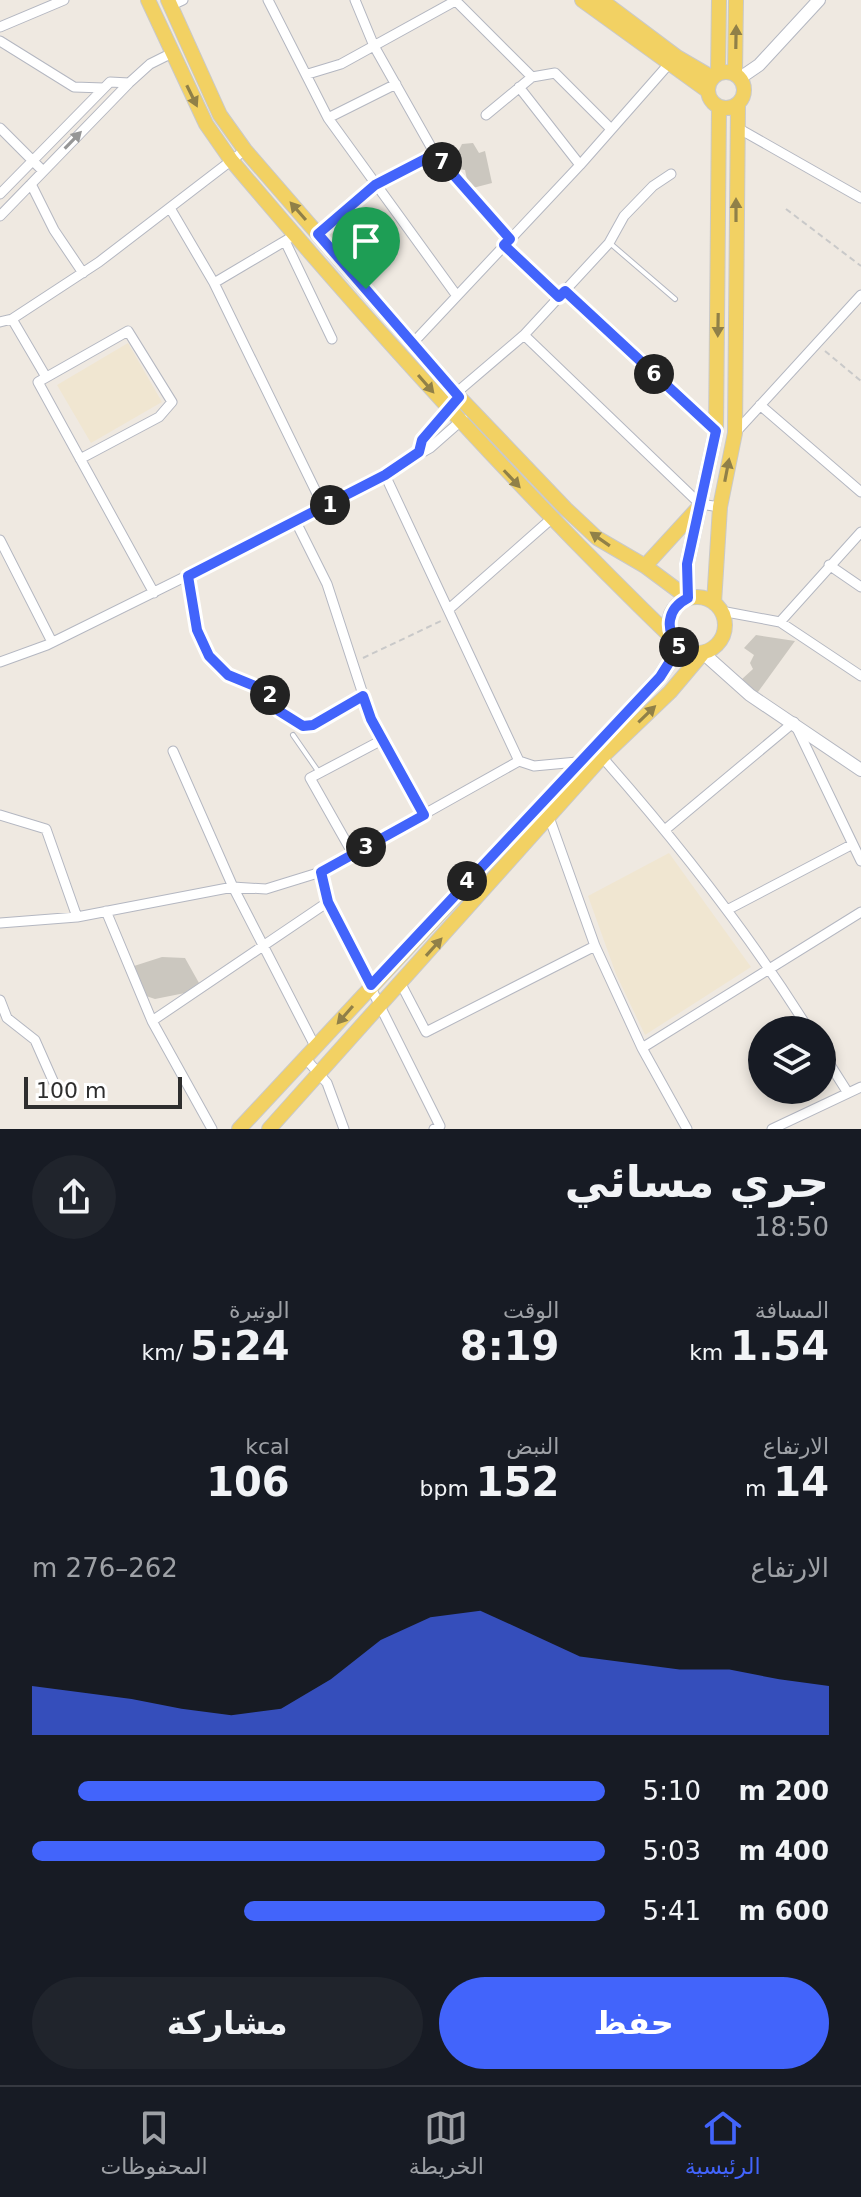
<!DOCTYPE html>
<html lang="ar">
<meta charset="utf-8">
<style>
:root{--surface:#171b24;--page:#20242c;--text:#f1f3f6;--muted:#9ea1a6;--line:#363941;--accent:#4264fb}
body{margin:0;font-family:"DejaVu Sans",Cairo,sans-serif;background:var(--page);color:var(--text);direction:rtl;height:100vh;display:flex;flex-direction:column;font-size:30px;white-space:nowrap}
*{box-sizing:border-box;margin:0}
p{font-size:26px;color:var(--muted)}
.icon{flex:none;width:44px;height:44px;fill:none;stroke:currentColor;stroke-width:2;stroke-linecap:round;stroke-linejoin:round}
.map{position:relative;height:1129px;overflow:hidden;direction:ltr}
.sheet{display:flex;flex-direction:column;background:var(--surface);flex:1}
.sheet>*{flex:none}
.tools{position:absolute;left:748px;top:1016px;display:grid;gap:16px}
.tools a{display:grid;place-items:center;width:88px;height:88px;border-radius:50%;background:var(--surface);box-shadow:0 4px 12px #0003;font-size:40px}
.scale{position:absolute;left:24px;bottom:20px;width:158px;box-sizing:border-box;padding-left:8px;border:4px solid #2e2e2e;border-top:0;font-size:22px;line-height:28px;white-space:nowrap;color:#2e2e2e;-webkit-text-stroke:6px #fff;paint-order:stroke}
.pin{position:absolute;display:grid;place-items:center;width:68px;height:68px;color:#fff;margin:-82px -34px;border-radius:50% 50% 50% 0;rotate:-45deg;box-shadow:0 0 8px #0007}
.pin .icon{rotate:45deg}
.km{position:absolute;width:40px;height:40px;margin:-20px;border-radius:50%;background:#222;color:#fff;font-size:22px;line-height:40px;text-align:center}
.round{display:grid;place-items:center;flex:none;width:84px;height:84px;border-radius:42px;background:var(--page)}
.head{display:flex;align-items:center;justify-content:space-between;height:136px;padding:0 32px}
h1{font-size:44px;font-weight:800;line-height:60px}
.metrics{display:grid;grid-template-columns:repeat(3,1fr);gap:12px;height:136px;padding:8px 32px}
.metrics div{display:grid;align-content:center}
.metrics b{font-size:40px;font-weight:800}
.metrics small{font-size:22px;font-weight:400}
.metrics p{font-size:22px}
.chart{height:224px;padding:16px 32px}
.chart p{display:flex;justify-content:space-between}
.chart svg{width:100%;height:144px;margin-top:8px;fill:var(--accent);opacity:.7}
.primary-button{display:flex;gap:16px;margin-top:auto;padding:16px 32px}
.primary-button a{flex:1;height:92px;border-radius:48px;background:var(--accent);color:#fff;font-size:32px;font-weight:800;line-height:92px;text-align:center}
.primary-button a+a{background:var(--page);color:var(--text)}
ul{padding:0 32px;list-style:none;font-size:26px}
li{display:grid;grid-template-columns:128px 96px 1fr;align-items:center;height:60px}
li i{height:20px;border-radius:10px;background:var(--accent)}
.tab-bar{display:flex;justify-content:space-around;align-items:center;height:112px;border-top:2px solid var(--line);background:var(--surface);font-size:22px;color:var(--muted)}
.tab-bar a{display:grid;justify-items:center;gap:4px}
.tab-bar .active{color:var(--accent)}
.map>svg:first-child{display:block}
.education{fill:#f0e6d1}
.building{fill:#cbc7bf}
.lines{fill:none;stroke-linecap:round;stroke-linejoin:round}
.lane-casing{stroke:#b4b7c1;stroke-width:6}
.street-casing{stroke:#b4b7c1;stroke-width:11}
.secondary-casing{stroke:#b4b7c1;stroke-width:14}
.primary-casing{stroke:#c9c9c9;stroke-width:16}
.path{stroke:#c9c9c9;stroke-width:2;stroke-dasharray:6 4;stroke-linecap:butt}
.lane{stroke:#fff;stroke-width:4}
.street{stroke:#fff;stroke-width:9}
.secondary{stroke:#fff;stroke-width:12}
.primary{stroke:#f2d163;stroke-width:14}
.oneway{fill:#908048}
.oneway2{fill:#969696}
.route-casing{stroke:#fff;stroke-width:16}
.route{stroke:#4264fb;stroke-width:10}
</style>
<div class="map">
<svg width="861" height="1129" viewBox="0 0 861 1129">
<rect width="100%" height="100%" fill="#efe9e1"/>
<!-- education -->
<path class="education" d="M 128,343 L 162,402 L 91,443 L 57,385 Z
M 669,853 L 751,967 L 645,1035 L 616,974 L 588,896 Z"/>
<!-- building -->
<path class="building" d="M 473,143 L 479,153 L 485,151 L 492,183 L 469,189 L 465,170 L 459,169 L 455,158 L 462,144 Z
M 756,635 L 795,641 L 755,696 L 741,680 L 753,669 L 750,663 L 754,655 L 744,648 Z
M 162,957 L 185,958 L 199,983 L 185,993 L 155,999 L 146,996 L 134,966 Z"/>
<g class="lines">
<!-- lane casing -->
<g class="lane-casing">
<path id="lane" d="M 611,244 L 675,299
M 188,576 L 197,630 L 209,656 L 228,675 L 267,691 L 279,711 L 303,726 L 313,725 L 363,696
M 293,735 L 318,771"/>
</g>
<!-- street casing -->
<g class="street-casing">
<path id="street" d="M 268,0 L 328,118 L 457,296
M 456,1 L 532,77 L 555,73 L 611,129
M 170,6 L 183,0
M 0,27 L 64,0
M 0,41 L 74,87 L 104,88
M 308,74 L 341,64 L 457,0
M 519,87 L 580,165
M 486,115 L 532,77
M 328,118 L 396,84
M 736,127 L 861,198
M 0,128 L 43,171
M 435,154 L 510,239
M 31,184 L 54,230 L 83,273
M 0,194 L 110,82 L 129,83
M 170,208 L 214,283 L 324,508
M 0,216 L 129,83 L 150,64 L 172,53
M 318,234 L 375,185 L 435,154 L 374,46 L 355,0
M 285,241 L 332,339
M 504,245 L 559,297
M 214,283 L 290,238
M 565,291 L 716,431
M 12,319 L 46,377
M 0,322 L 12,319 L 99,262 L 245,150
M 524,335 L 700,504 L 720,507
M 411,345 L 580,165 L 668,65
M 456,393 L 524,335 L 609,243 L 624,216 L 653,186 L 671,174
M 760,405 L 861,492
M 735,433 L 861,295
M 419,452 L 422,440 L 450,406
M 80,459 L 159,417 L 172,402 L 128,331 L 38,382 L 154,593
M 385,475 L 519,761
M 296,522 L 327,584 L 371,719 L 424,815
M 0,540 L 52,642
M 829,565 L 861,587
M 449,609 L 550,520
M 721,611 L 780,622 L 861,532
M 780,622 L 861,676
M 0,662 L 47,645 L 324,508 L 430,448 L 463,419
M 173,751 L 233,887 L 316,1048
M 602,757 C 678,843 748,932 809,1030
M 0,815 L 46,829 L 77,917
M 549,817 L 595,946 L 642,1048 L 687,1129
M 666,829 L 794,722 L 861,861
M 353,854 L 310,778 L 382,740
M 321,872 L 328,902 L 440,1126 L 434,1129
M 727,910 L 851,845
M 106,911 L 152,1021 L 328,902
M 0,923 L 77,917 L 233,887 L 266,889 L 321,872 L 519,761 L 534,766 L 577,762
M 401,984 L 426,1032 L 595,946
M 0,1000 L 7,1018 L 35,1040 L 58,1092
M 152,1021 L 212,1129
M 642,1048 L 861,912
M 822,1052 L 848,1093
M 306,1059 L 327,1083 L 344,1129
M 772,1129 L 861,1087"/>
</g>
<!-- secondary casing -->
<g class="secondary-casing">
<path id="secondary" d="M 740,78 L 759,65 L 819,0
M 703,653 L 750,695 L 861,770"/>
</g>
<!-- primary casing -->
<g class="primary-casing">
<path id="primary" d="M 148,0 L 206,124 L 231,160 C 372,327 516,487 672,638
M 168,0 L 220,115 L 245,150 L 459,397 L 566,509 L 597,538 L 645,566 L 688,598
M 582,0 L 708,91
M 601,0 L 677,57 L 713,78
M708 90a18 18 0 1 1 36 0a18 18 0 1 1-36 0Z
M 718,74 L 719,0
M 735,74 L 736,0
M 645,566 L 698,508
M669 625a28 28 0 1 1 56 0a28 28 0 1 1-56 0Z
M 688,598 L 687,564 L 716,431 L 719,107
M 714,603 L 720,507 L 735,433 L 738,104
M 239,1129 L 660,677 L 679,647
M 269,1129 L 602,757 L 670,692 L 703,653"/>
</g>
<!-- path -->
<path class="path" d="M 786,209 L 861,266
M 825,351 L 861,381
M 363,658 L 441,621"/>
<!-- lane -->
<use href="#lane" class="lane"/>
<!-- street -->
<use href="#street" class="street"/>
<!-- secondary -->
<use href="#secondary" class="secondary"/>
<!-- primary -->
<use href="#primary" class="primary"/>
</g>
<!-- one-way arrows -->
<defs><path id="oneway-solid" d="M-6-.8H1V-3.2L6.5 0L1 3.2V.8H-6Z" transform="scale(2)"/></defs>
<g class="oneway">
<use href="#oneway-solid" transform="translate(736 37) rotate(-89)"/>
<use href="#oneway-solid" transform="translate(192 96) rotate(64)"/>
<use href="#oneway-solid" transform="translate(736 210) rotate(-90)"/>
<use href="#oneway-solid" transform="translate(298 211) rotate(-131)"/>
<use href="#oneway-solid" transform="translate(718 325) rotate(91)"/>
<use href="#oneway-solid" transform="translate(426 384) rotate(49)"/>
<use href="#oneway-solid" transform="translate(727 470) rotate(-79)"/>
<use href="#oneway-solid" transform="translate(512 479) rotate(47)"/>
<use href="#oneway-solid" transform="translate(600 539) rotate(-145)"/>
<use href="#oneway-solid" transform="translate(647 714) rotate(-44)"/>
<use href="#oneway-solid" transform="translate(434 947) rotate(-48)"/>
<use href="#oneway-solid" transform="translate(345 1015) rotate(131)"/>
</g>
<use class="oneway2" href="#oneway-solid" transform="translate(73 140) rotate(-46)"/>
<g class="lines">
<!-- route casing -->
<g class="route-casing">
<path id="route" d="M 435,154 L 510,239 L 504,245 L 559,297 L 565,291 L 716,431 L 687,564 L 688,598 C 666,609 665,630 679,647 L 660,677 L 371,985 L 328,902 L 321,872 L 424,815 L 371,719 L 363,696 L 313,725 L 303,726 L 279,711 L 267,691 L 228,675 L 209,656 L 197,630 L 188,576 L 385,475 L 419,452 L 422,440 L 459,397 L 318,234 L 375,185 Z"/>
</g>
<!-- route -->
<use href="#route" class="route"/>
</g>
</svg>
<div class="tools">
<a><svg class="icon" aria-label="layers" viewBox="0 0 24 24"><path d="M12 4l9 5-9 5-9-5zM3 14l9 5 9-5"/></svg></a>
</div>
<div class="scale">100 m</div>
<div class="pin" style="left:366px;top:289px;background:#1e9e55"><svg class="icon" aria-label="arrive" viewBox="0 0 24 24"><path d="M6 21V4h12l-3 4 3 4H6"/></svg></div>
<b class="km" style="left:330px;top:505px">1</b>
<b class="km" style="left:270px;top:695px">2</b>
<b class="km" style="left:366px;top:847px">3</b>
<b class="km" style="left:467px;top:881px">4</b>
<b class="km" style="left:679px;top:647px">5</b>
<b class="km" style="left:654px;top:374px">6</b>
<b class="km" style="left:442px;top:162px">7</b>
</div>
<section class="sheet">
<div class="head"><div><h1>جري مسائي</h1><p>18:50</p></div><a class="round"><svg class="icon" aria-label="share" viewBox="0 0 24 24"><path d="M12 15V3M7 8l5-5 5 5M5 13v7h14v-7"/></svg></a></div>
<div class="metrics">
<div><p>المسافة</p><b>1.54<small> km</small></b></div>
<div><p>الوقت</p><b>8:19</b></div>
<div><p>الوتيرة</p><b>5:24<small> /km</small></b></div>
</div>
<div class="metrics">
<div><p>الارتفاع</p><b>14<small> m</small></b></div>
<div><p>النبض</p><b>152<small> bpm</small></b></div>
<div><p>kcal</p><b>106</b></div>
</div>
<div class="chart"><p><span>الارتفاع</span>262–276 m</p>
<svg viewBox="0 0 160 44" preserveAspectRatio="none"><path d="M0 44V29L10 31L20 33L30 36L40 38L50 36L60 27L70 15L80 8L90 6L100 13L110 20L120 22L130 24L140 24L150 27L160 29V44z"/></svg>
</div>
<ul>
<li><b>200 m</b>5:10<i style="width:92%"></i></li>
<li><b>400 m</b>5:03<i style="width:100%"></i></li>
<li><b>600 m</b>5:41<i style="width:63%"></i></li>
</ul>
<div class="primary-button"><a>حفظ</a><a>مشاركة</a></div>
</section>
<nav class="tab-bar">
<a class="active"><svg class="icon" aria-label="home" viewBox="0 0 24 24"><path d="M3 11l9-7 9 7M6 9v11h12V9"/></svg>الرئيسية</a>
<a><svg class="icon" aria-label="map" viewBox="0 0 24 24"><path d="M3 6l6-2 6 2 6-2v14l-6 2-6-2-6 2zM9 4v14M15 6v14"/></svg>الخريطة</a>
<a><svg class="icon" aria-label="saved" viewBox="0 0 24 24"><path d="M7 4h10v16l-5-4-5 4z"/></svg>المحفوظات</a>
</nav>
